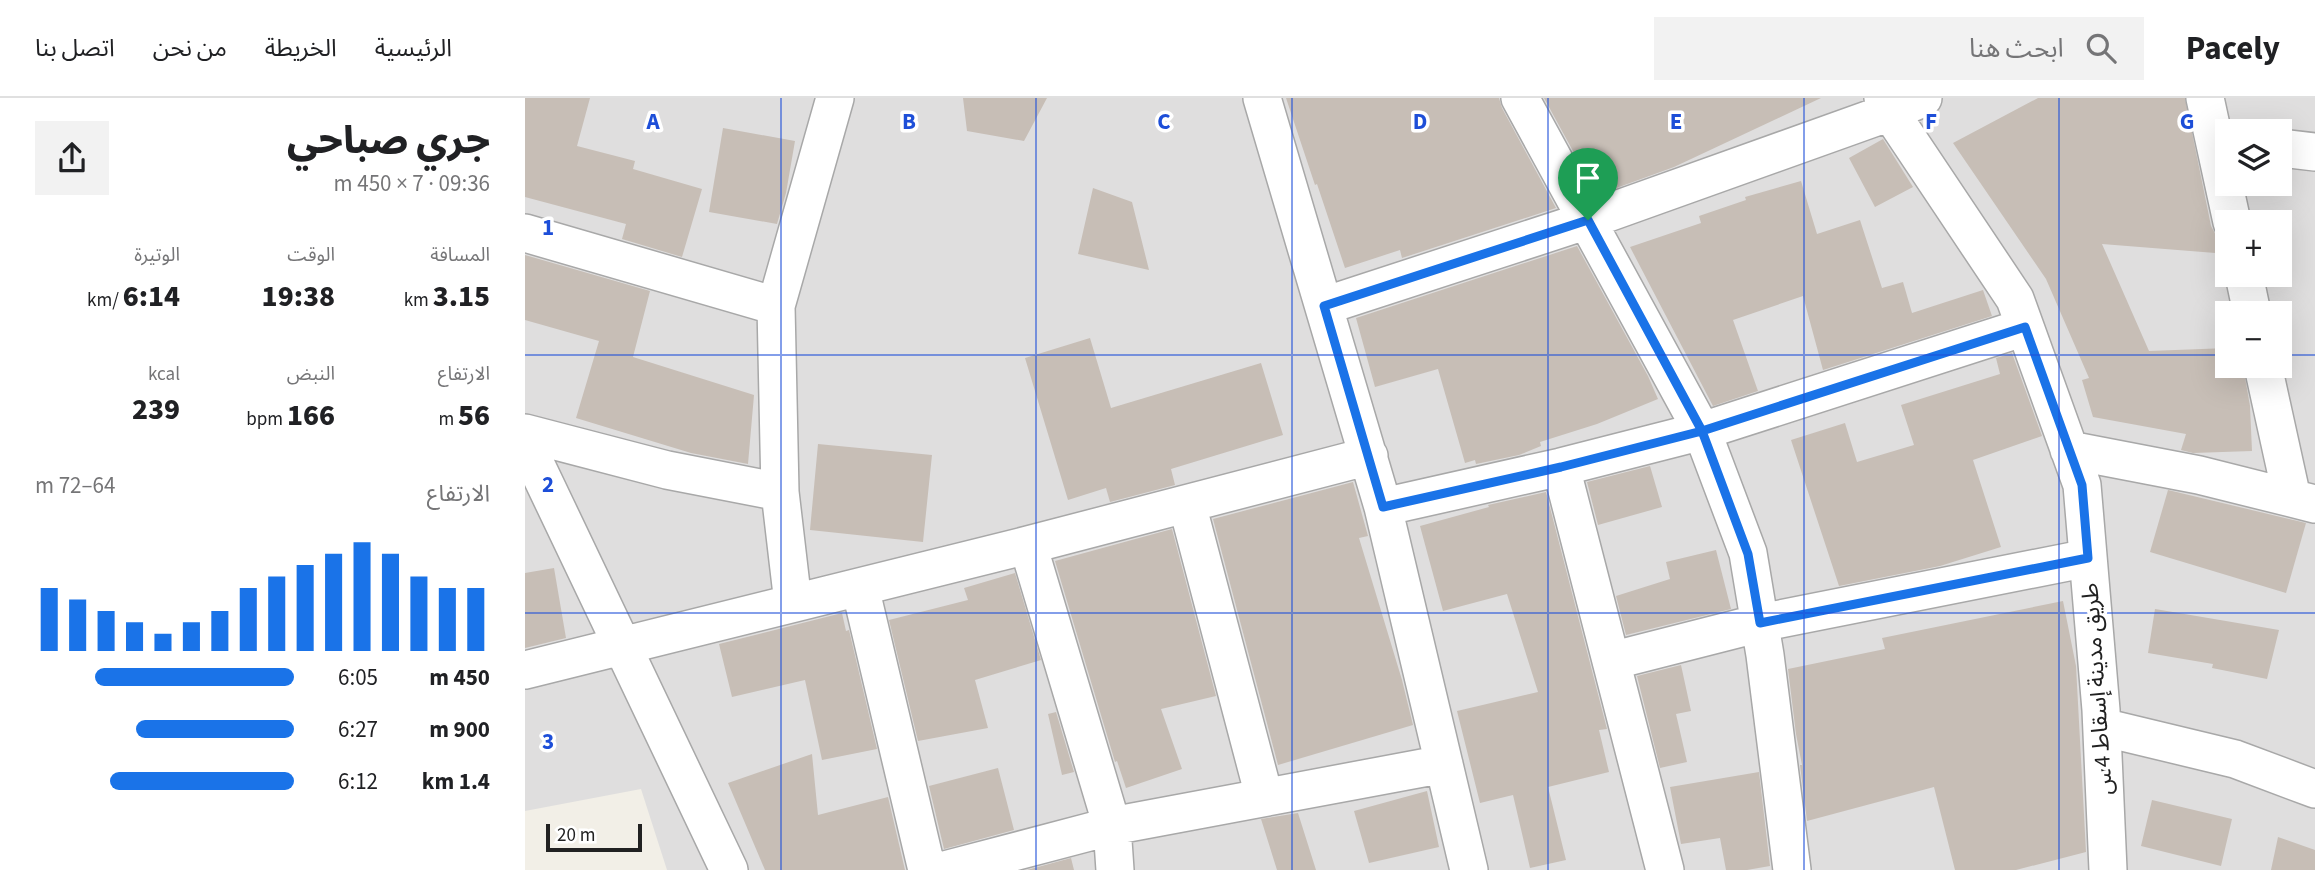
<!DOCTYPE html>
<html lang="ar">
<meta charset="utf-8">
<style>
:root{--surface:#fff;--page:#f2f2f2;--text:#202124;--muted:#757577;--line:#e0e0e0;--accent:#1a73e8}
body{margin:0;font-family:"Source Sans 3","Noto Sans Arabic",sans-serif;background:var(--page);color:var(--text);direction:rtl;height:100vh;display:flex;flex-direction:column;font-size:26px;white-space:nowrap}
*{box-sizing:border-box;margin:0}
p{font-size:23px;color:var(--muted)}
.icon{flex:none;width:38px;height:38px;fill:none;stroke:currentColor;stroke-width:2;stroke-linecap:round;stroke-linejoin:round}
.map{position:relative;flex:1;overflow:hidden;direction:ltr}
.details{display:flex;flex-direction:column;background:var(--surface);width:525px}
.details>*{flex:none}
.controls{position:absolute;left:1690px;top:21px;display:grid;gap:14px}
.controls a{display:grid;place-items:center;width:77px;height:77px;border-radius:0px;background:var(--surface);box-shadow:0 7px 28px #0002;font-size:35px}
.scale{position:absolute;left:21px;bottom:18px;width:96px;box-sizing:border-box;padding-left:7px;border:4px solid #212121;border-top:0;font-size:19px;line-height:24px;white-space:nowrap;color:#212121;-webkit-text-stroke:5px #fff;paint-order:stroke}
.pin{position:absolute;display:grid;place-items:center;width:60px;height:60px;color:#fff;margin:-72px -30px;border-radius:50% 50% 50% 0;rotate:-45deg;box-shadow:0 0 7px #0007}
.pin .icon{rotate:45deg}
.round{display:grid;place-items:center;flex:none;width:74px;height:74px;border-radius:0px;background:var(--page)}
.head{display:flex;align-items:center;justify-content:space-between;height:119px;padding:0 35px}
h1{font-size:38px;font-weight:800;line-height:52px}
.figures{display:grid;grid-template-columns:repeat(3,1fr);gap:10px;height:119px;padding:7px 35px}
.figures div{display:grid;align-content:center}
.figures b{font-size:30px;font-weight:800}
.figures small{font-size:19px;font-weight:400}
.figures p{font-size:19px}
.chart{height:196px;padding:14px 35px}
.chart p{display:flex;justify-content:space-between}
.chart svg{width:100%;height:126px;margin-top:7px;stroke:var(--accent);stroke-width:6}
ul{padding:0 35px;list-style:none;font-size:23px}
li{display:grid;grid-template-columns:112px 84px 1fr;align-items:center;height:52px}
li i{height:18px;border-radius:9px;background:var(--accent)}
header{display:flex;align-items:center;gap:42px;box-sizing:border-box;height:98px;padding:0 35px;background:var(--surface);border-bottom:2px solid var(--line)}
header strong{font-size:33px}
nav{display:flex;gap:38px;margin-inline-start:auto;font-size:24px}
.search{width:490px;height:63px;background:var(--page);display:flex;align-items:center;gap:18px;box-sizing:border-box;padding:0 24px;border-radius:0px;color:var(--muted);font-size:26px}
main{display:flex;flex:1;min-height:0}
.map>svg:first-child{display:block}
.residential{fill:#dfdede;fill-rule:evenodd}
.building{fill:#c7beb6}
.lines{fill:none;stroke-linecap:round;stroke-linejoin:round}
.minor-casing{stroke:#a8a8a8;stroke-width:40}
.minor{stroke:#fff;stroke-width:37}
.route-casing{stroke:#fff;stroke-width:14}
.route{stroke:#1a73e8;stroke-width:9}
.grid{fill:none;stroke:#1d4ed8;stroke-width:2;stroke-opacity:0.55}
.labels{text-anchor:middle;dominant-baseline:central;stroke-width:7;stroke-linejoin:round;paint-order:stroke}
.street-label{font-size:23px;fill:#212121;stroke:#fff}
.grid-label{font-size:23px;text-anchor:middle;font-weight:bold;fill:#1d4ed8;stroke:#fff;stroke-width:7;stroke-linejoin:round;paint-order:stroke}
</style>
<header>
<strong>Pacely</strong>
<div class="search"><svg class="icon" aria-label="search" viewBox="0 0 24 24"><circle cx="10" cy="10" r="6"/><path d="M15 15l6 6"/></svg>ابحث هنا</div>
<nav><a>الرئيسية</a><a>الخريطة</a><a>من نحن</a><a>اتصل بنا</a></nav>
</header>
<main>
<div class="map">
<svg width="1790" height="772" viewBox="0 0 1790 772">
<rect width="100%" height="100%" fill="#f2efe7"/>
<!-- residential -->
<path class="residential" d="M 0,0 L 1790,0 L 1790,772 L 142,772 L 116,691 L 0,713 ZM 1703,33 L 1755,33 L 1755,86 L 1703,86 ZM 1703,124 L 1755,124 L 1755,177 L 1703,177 ZM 1703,215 L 1755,215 L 1755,268 L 1703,268 Z"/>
<!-- building -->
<path class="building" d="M 0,0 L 65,0 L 52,48 L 110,63 L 108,71 L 177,91 L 157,159 L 97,141 L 101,126 L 0,99 Z
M 438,0 L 522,0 L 499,43 L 442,33 Z
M 761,0 L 974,0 L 977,10 L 1031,110 L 877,160 L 875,152 L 820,170 L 792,86 L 790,87 Z
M 1019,0 L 1296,0 L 1149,69 L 1072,97 Z
M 1513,0 L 1660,0 L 1686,128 L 1692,139 L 1703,144 L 1703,156 L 1577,146 L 1624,253 L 1703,250 L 1703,268 L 1718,268 L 1725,308 L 1727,353 L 1668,355 L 1656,352 L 1661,336 L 1568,319 L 1557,282 L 1564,280 L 1521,181 L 1428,45 Z
M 198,30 L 270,43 L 261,95 L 252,126 L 184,114 Z
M 1358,41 L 1388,89 L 1350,109 L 1324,60 Z
M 1276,83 L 1292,136 L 1335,122 L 1357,190 L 1378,184 L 1387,215 L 1458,192 L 1467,218 L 1298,272 L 1278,198 L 1208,222 L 1233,293 L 1188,308 L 1105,149 L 1176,125 L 1174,118 L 1221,102 L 1220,99 Z
M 568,90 L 607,104 L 624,172 L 553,156 Z
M 1052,148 L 1123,278 L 1133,301 L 1072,326 L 1015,344 L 1016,348 L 994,357 L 951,366 L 950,362 L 940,365 L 913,271 L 850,289 L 831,220 Z
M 0,157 L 125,193 L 108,259 L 229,297 L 223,366 L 166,355 L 51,320 L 74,243 L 0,222 Z
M 565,240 L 586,310 L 736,265 L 758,337 L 646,371 L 650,387 L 585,404 L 581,390 L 543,402 L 500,260 Z
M 1487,255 L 1517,338 L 1448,362 L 1476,449 L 1415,468 L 1314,488 L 1266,342 L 1320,325 L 1332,364 L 1389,347 L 1376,307 L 1475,276 L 1471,260 Z
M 293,346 L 407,357 L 398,444 L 285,432 Z
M 1125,368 L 1137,409 L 1073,427 L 1062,384 Z
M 828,384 L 843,438 L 834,440 L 877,582 L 888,627 L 753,667 L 688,421 Z
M 1643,392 L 1781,425 L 1761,495 L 1625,454 Z
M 1021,394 L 1082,631 L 1074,632 L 1084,674 L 1023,689 L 1041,762 L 1005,770 L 988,697 L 955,705 L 932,613 L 1013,594 L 982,496 L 918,513 L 895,428 L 964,409 L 963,407 Z
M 647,431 L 691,598 L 636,611 L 657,671 L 601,690 L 592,663 L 590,664 L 530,463 Z
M 1191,452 L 1206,511 L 1101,537 L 1091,498 L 1145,481 L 1141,464 Z
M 29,470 L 41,540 L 0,550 L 0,475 Z
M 490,475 L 516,562 L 450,582 L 463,630 L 393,643 L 364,522 L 443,502 L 439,490 Z
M 1538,503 L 1551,568 L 1561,754 L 1491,772 L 1430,772 L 1409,689 L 1282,723 L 1275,667 L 1277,667 L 1271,636 L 1263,571 L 1360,551 L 1357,540 Z
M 1630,511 L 1754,532 L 1742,581 L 1687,570 L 1688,566 L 1623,555 Z
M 317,515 L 321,533 L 324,532 L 352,651 L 297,662 L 280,582 L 207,599 L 194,546 Z
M 1156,567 L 1166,613 L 1151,616 L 1162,664 L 1135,670 L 1112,578 Z
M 531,614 L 549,674 L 537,677 L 523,616 Z
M 287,656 L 293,717 L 363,699 L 380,772 L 240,772 L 203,685 Z
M 473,670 L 489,732 L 419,751 L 404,688 Z
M 1234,674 L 1245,768 L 1222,772 L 1201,772 L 1195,740 L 1156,746 L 1145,689 Z
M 902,693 L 914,749 L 844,765 L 829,713 Z
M 1627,702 L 1707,721 L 1696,768 L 1616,748 Z
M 773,715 L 791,772 L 752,772 L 736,721 Z
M 1753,739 L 1790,752 L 1790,772 L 1746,772 Z
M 546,760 L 549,772 L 502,772 Z"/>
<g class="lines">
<!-- minor casing -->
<g class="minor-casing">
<path id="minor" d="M 737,0 L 858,409 L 944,772
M 995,0 L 1177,333 L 1223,455 L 1240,557 L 1267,772
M 1358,0 L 1365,14 L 1490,201 L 1557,387 L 1576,612 L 1583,772
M 1680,0 L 1707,124
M 1755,50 L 1790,54
M 0,135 L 251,208
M 1719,177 L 1727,215
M 799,208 L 1063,122 L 1365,14 L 1398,0
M 1738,268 L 1767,400
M 0,335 L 142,372 L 255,394
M 0,344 L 204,772
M 1544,352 L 1674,377 L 1790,406
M 1036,369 L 1140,772
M 662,406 L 739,698
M 858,409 L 1036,369 L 1177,333 L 1500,229
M 503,447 L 587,728 L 590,772
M 335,489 L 402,772
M 268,505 L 255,394 L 251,208 L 310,0
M 1086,563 L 1235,525 L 1563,460
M 0,572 L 503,447 L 844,358
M 1577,629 L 1710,661 L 1790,691
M 420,772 L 587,728 L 919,666"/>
</g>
<!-- minor -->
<use href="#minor" class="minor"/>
</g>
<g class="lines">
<!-- route casing -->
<g class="route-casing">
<path id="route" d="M 1063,122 L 799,208 L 858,409 L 1036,369 L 1177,333 L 1500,229 L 1557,387 L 1563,460 L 1235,525 L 1223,456 L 1177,333 L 1063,122"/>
</g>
<!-- route -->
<use href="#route" class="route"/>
</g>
<!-- grid -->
<path class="grid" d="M 256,0 L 256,772M 511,0 L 511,772M 767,0 L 767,772M 1023,0 L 1023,772M 1279,0 L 1279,772M 1534,0 L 1534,772M 0,257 L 1703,257M 1755,257 L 1790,257M 0,515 L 1790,515"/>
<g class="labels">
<!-- street labels -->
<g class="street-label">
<text transform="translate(1572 591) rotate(-94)">طريق مدينة إسقاط 4س</text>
</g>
</g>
<g class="grid-label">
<text x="128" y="31">A</text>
<text x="384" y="31">B</text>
<text x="639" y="31">C</text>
<text x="895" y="31">D</text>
<text x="1151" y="31">E</text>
<text x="1406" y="31">F</text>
<text x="1662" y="31">G</text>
<text x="23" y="137">1</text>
<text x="23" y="394">2</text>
<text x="23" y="651">3</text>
</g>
</svg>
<div class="controls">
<a><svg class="icon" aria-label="layers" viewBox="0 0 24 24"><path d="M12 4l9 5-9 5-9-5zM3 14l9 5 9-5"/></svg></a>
<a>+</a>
<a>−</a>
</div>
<div class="scale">20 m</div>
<div class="pin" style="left:1063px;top:122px;background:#1e9e55"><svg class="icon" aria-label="arrive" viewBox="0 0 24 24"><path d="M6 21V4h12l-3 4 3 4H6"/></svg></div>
</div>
<section class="details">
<div class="head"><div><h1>جري صباحي</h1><p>09:36 · 7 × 450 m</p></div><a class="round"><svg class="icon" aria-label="share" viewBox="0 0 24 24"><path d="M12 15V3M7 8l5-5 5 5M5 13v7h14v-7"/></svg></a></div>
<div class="figures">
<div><p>المسافة</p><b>3.15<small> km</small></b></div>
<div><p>الوقت</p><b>19:38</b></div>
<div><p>الوتيرة</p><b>6:14<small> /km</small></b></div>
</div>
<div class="figures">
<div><p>الارتفاع</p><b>56<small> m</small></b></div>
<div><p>النبض</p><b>166<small> bpm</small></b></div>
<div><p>kcal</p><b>239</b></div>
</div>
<div class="chart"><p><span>الارتفاع</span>64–72 m</p>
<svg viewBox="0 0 160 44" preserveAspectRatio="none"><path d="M5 44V22M15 44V26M25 44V30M35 44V34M45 44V38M55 44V34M65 44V30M75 44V22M85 44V18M95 44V14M105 44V10M115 44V6M125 44V10M135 44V18M145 44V22M155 44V22"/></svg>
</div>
<ul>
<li><b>450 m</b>6:05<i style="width:77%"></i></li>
<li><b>900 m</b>6:27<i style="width:61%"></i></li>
<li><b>1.4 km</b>6:12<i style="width:71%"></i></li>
</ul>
</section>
</main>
